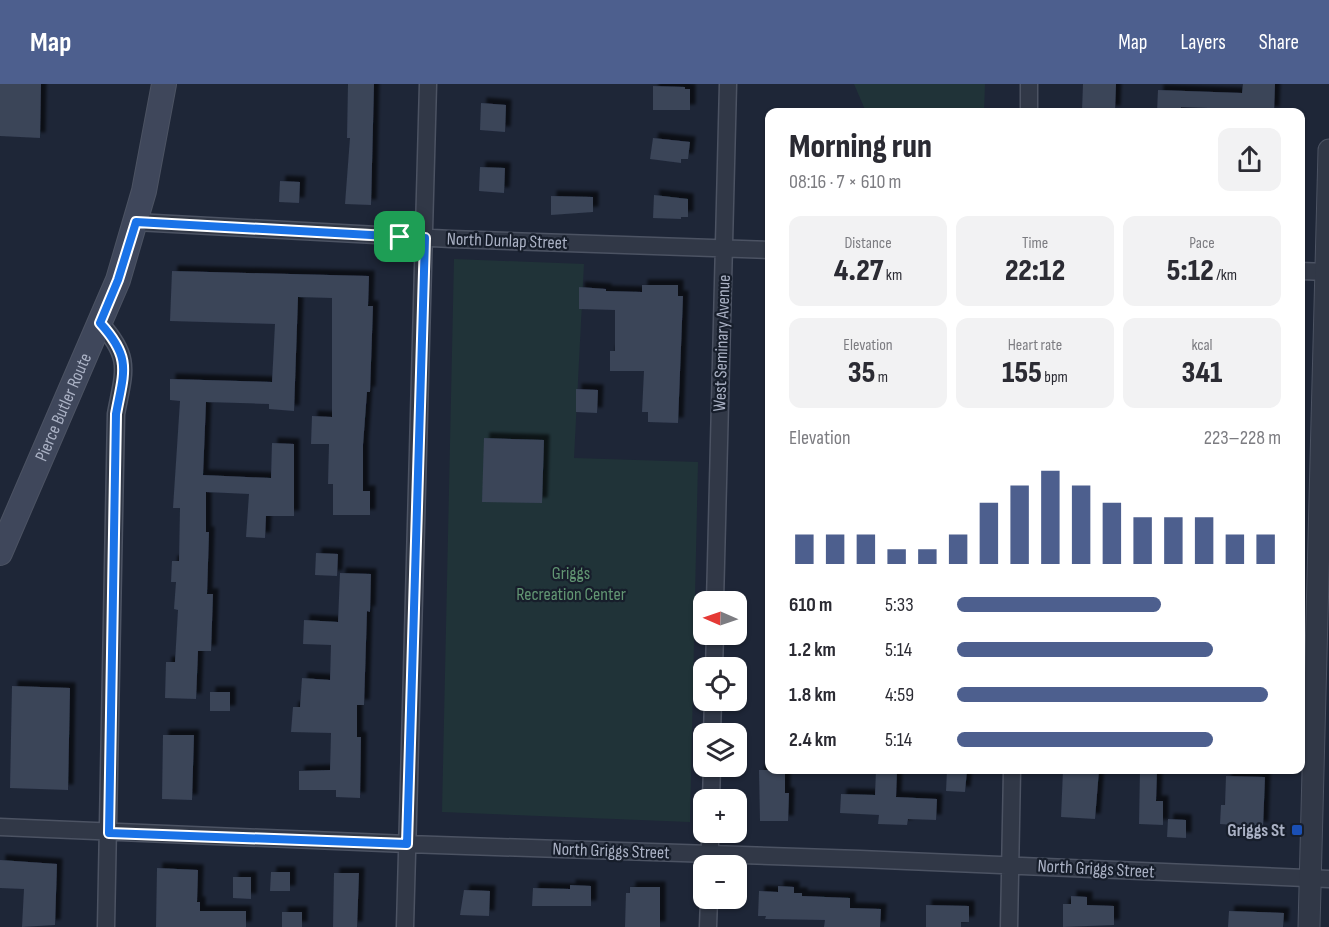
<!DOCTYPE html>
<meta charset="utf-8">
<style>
:root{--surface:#fff;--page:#f2f2f3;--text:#2b2b33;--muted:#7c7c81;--accent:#4d5f8e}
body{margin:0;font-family:"Sofia Sans Condensed",sans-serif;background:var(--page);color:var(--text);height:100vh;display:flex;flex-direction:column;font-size:22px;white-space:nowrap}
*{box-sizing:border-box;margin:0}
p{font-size:20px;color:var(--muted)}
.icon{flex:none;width:33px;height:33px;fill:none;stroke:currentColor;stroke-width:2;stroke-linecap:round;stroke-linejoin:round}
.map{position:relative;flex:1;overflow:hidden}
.drawer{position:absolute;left:765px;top:24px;width:540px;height:666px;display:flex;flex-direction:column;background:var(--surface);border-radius:12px;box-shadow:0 2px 4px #0004}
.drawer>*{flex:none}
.needle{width:39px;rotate:272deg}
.buttons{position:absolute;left:693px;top:507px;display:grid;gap:12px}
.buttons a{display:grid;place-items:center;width:54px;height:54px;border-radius:12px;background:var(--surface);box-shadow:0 2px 4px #0004;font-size:30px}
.pin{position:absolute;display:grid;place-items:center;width:51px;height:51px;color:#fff;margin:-26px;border-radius:12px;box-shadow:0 3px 9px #0006}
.round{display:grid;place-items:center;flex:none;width:63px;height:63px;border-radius:12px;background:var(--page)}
.headline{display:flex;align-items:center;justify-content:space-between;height:102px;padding:0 24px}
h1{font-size:33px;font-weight:800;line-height:45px}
.metrics{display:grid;grid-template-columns:repeat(3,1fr);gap:9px;height:102px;padding:6px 24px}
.metrics div{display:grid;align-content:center;border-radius:12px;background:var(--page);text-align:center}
.metrics b{font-size:30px;font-weight:800}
.metrics small{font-size:16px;font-weight:400}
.metrics p{font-size:16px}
.chart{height:168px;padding:12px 24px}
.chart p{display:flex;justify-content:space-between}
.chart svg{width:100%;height:108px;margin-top:6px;stroke:var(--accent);stroke-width:6}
ul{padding:0 24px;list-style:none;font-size:20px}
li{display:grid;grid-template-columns:96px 72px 1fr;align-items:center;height:45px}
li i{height:15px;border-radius:8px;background:var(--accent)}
header{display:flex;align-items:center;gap:36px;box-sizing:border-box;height:84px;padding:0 30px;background:var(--accent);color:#fff}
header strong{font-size:28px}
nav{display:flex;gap:33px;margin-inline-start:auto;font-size:21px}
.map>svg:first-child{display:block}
.green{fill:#203338}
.building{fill:#3a4458;filter:url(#shadow)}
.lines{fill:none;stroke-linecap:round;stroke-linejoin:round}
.minor-casing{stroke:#4c5363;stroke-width:19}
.tertiary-casing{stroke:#4c5363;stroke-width:23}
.secondary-casing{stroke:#4c5363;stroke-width:26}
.minor{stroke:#313847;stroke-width:16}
.tertiary{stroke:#313847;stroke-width:21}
.secondary{stroke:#3f475b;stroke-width:24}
.route-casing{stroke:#fff;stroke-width:12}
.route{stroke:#1a73e8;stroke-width:8}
.transit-dot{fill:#1a4fb4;stroke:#171e2b;stroke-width:2}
.labels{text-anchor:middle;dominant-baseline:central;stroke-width:4.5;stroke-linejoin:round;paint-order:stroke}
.street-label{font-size:18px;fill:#abb2c5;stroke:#171e2b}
.park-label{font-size:18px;fill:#629673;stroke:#171e2b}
.poi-label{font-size:18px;font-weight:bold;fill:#abb2c5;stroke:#171e2b;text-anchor:end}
</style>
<header>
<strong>Map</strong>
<nav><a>Map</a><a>Layers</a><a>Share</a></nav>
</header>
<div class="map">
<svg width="1329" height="843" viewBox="0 0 1329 843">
<defs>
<filter id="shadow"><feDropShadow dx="5.5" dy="-5.5" stdDeviation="1.5" flood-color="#0009"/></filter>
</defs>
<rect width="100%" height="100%" fill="#1e2637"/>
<!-- green -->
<path class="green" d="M 854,0 L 985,0 L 984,28 L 866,28 Z
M 454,175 L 584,180 L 574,374 L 698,378 L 690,738 L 442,728 Z"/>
<!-- building -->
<path class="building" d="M 0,0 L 41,0 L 40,54 L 0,52 Z
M 348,0 L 374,0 L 371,121 L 345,120 L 350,54 L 347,54 Z
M 1083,0 L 1116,0 L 1115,27 L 1082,27 Z
M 1243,0 L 1275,0 L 1274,28 L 1233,28 L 1234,25 L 1181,23 L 1181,28 L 1157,28 L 1158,6 L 1242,9 Z
M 653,2 L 685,3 L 685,5 L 690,5 L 690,26 L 653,26 Z
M 481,19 L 506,21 L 505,48 L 480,46 Z
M 653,54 L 690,58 L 688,75 L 681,75 L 681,79 L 650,75 Z
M 480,83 L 505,84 L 504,109 L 479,107 Z
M 280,97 L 300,98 L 299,119 L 279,118 Z
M 654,111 L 688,115 L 688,133 L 681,133 L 681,135 L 653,134 Z
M 551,112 L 593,113 L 593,128 L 551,131 Z
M 172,187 L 369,192 L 368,222 L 373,222 L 370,308 L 367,308 L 366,321 L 363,361 L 363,407 L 370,407 L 370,431 L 333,431 L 333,400 L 328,400 L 329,360 L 311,360 L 312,332 L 332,333 L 332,214 L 298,213 L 294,327 L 269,325 L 269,320 L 206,318 L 203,391 L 271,394 L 272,359 L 294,360 L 294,432 L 266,432 L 265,454 L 246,453 L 249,410 L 206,408 L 206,448 L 209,448 L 207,510 L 213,510 L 211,567 L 198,567 L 196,615 L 165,614 L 166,578 L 175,578 L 178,526 L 174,525 L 176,498 L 171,498 L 172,477 L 179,477 L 180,424 L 173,424 L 180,317 L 170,316 L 170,295 L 272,298 L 275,240 L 170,237 Z
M 642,201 L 678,201 L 678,212 L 683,212 L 678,339 L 648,338 L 648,328 L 642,328 L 644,287 L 610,287 L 610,267 L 615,267 L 615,226 L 579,225 L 579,203 L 606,205 L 606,207 L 642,208 Z
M 576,305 L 598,306 L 597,329 L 576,328 Z
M 484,354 L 544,356 L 542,419 L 482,418 Z
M 316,469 L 338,470 L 337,492 L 315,491 Z
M 340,489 L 371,490 L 370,528 L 367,527 L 364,621 L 357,621 L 357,653 L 361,653 L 360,714 L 336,713 L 336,706 L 299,706 L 299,687 L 330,686 L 331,649 L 291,648 L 293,623 L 300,623 L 302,594 L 330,596 L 331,561 L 303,560 L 304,536 L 338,538 Z
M 12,602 L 70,604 L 68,706 L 10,704 Z
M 210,608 L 230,608 L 230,627 L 210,627 Z
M 163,651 L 194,651 L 192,716 L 162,715 Z
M 759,686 L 785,686 L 785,709 L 789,709 L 788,737 L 760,737 Z
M 876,686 L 897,686 L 896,713 L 937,715 L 936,736 L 908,735 L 907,741 L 878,740 L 879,731 L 840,729 L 841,710 L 875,711 Z
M 947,686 L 967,686 L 965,708 L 946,707 Z
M 1063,686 L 1099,686 L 1095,735 L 1061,733 Z
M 1140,686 L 1157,686 L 1156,717 L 1163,717 L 1163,741 L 1139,740 Z
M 1226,692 L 1265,693 L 1263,743 L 1220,740 L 1221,721 L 1225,721 Z
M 1168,735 L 1186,736 L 1186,754 L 1167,753 Z
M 0,776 L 57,780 L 55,841 L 22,843 L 24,805 L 0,804 Z
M 157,784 L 198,786 L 197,818 L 200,818 L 200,827 L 246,827 L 246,843 L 156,843 Z
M 271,788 L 290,788 L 290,807 L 270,807 Z
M 334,789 L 359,789 L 357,843 L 333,843 Z
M 233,793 L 251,793 L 251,815 L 233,814 Z
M 570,801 L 591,802 L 591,822 L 532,822 L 533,804 L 570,805 Z
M 778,802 L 794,803 L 794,809 L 802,809 L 802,812 L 850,814 L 850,824 L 881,825 L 880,843 L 824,843 L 825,836 L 765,835 L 766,832 L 758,832 L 759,807 L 778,808 Z
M 630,803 L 660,803 L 660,843 L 625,843 L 626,809 L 630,809 Z
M 464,806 L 490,807 L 489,832 L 460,831 Z
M 1071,812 L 1087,813 L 1087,821 L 1114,822 L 1114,841 L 1063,843 L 1063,820 L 1071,820 Z
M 926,821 L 969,822 L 969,838 L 961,838 L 961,843 L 926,843 Z
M 1229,827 L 1284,829 L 1283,843 L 1228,843 Z
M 282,828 L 302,828 L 302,843 L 282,843 Z"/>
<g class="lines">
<!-- minor casing -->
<g class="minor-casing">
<path id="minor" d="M 1029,28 L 1029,0
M 136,138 L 451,155 L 770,166
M 1300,187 L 1329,188
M 100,239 C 132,274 124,287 116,330 L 106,843
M 715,518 L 728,0
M 714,584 L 715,550
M 712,650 L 713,616
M 711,716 L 712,682
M 0,743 L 407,760 L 860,775 L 1329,795
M 710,781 L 710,748
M 405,843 L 428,0
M 708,843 L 709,814
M 1009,843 L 1012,686"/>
</g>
<!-- tertiary casing -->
<g class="tertiary-casing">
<path id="tertiary" d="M 1309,843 L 1329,66"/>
</g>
<!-- secondary casing -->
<g class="secondary-casing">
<g id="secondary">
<path id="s1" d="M 0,469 L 118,196 L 144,107 L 164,0"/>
</g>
</g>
<!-- minor -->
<use href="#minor" class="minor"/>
<!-- tertiary -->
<use href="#tertiary" class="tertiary"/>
<!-- secondary -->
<use href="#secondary" class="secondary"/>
</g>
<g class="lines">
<!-- route casing -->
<g class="route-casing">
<path id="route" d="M 136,138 L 425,154 L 407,760 L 109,749 L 116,330 C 124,287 132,274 100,239 L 118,196 Z"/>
</g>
<!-- route -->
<use href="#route" class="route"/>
</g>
<!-- markers -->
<rect class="transit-dot" x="1291" y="740" width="12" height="12" rx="3"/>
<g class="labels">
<!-- street labels -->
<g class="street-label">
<text transform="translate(507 157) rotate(2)">North Dunlap Street</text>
<text transform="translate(722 259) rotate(-88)">West Seminary Avenue</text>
<text stroke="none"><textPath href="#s1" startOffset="159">Pierce Butler Route</textPath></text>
<text transform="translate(611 767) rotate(2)">North Griggs Street</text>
<text transform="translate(1096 785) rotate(3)">North Griggs Street</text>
</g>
<!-- park labels -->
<g class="park-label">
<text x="571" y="489">Griggs<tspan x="571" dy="21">Recreation Center</tspan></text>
</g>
<!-- poi labels -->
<g class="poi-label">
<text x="1285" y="746">Griggs St</text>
</g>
</g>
</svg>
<div class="buttons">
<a><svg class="needle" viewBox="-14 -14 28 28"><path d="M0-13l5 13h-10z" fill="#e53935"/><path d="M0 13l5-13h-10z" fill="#7c7c81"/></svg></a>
<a><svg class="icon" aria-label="locate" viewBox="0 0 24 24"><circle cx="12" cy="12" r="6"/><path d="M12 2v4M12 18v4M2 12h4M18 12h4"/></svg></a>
<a><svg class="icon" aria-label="layers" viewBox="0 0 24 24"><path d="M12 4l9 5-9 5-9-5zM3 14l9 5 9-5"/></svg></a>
<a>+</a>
<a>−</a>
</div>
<div class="pin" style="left:400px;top:153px;background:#1e9e55"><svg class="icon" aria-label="arrive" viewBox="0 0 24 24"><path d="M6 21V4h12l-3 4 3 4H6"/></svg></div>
<section class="drawer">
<div class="headline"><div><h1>Morning run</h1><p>08:16 · 7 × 610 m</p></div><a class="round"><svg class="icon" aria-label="share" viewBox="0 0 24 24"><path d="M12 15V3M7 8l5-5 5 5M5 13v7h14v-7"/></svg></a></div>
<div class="metrics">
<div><p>Distance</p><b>4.27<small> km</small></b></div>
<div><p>Time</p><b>22:12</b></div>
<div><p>Pace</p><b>5:12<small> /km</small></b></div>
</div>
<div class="metrics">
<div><p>Elevation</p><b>35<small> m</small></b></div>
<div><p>Heart rate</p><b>155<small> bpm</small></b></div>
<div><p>kcal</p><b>341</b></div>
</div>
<div class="chart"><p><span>Elevation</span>223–228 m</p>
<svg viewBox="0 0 160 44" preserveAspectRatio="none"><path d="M5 44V32M15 44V32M25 44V32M35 44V38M45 44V38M55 44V32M65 44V19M75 44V12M85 44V6M95 44V12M105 44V19M115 44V25M125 44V25M135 44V25M145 44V32M155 44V32"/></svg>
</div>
<ul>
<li><b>610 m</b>5:33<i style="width:63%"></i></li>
<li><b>1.2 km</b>5:14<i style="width:79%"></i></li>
<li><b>1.8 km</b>4:59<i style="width:96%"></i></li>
<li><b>2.4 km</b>5:14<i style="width:79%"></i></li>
</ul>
</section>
</div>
